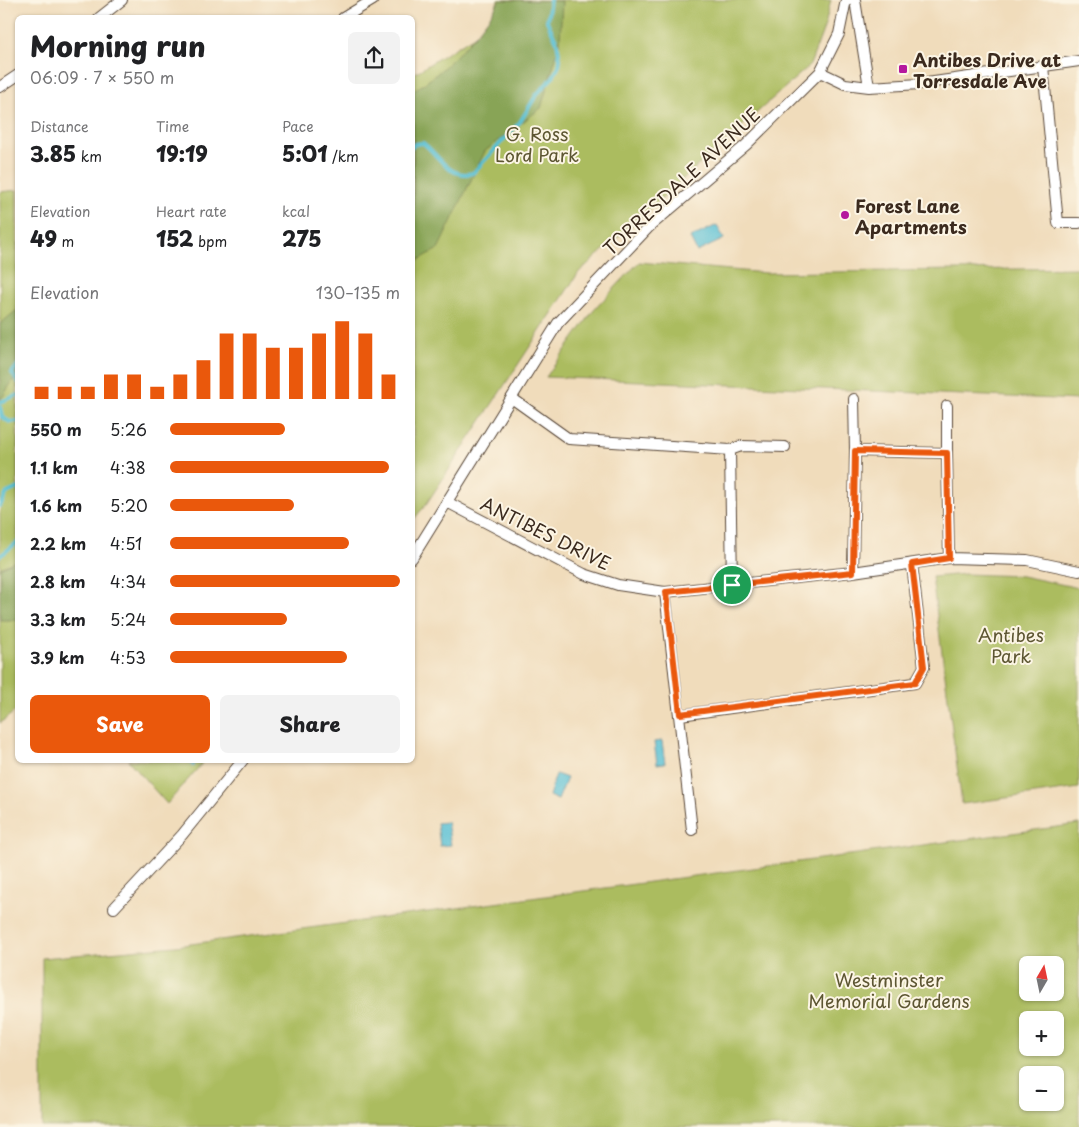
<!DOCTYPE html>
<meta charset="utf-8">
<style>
:root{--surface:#fff;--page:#f2f2f2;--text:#202124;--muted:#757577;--accent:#ea580c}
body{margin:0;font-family:"Playpen Sans",sans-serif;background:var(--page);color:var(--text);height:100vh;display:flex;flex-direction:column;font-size:19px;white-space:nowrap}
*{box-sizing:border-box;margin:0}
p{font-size:16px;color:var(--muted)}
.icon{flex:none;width:28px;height:28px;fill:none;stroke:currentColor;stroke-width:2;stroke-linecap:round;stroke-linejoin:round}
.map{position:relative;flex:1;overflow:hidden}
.panel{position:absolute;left:15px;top:15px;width:400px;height:748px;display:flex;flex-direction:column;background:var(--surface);border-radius:8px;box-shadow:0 1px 4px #0004}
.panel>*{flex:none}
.needle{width:32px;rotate:9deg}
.controls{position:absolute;left:1019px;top:956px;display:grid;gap:10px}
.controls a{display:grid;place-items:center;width:45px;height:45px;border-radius:8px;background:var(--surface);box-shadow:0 1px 4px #0004;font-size:25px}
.pin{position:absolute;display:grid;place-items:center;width:42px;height:42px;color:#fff;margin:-21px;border:2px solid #fff;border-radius:50%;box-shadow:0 1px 5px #0007}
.round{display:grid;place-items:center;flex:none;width:52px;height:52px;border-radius:8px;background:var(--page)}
.head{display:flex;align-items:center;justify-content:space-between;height:85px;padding:0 15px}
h1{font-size:28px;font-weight:800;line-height:38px}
.figures{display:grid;grid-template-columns:repeat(3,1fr);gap:8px;height:85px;padding:5px 15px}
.figures div{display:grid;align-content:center}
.figures b{font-size:21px;font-weight:800}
.figures small{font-size:14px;font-weight:400}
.figures p{font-size:14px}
.chart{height:140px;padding:10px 15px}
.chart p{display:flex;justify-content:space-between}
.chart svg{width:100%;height:90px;margin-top:5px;stroke:var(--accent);stroke-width:6}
.button{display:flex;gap:10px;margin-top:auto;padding:10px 15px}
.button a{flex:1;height:58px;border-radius:8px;background:var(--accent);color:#fff;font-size:20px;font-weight:800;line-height:58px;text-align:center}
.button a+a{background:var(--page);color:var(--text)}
ul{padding:0 15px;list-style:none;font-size:16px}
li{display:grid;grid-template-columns:80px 60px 1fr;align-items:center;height:38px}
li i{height:12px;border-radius:6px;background:var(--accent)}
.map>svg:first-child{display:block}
.green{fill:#abbc5f;stroke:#73733e;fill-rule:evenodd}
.forest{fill:#88a456;stroke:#62673a}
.water{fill:#57bfd4;stroke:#497479}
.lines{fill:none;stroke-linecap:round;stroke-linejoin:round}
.stream{stroke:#57bfd4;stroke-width:4}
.minor-casing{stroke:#564536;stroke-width:12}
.minor{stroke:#fff;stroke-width:10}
.route-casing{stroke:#fff;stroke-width:10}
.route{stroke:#ea580c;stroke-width:6}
.poi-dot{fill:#b5179e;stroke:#fcf5e5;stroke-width:2}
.labels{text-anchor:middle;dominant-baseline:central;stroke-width:4;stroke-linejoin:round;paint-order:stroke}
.poi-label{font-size:18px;font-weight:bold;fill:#3b2a1e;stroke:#fcf5e5;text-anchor:start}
.park-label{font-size:18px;fill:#5d5632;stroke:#fcf5e5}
.street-label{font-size:18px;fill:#3b2a1e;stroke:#fcf5e5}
</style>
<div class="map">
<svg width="1079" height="1127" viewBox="0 0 1079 1127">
<rect width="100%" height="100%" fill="#fcf5e5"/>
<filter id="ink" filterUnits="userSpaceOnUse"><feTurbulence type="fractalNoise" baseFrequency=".02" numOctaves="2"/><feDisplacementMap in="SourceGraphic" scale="10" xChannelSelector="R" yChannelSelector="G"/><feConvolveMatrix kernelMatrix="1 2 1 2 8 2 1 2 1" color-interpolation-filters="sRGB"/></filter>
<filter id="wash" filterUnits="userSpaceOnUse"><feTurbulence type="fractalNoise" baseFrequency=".0096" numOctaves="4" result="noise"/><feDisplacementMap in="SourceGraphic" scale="20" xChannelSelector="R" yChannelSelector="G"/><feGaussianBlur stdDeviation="1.12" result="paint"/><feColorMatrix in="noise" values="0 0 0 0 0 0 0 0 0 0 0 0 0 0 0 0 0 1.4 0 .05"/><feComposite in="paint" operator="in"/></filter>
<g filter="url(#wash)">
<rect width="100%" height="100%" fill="#f0dcbb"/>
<!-- green -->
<path class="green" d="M 498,0 L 831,0 L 825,25 L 810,65 L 579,272 L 425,506 L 413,520 L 412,75 L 490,26 Z
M 17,190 L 18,709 L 0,723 L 0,192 Z
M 639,262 L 766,273 L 1079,268 L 1079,400 L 546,377 L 594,310 Z
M 965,574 L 1022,576 L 1079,588 L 1079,788 L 962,804 L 932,577 Z
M 128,760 L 205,760 L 167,804 Z
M 1079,824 L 1079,1127 L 42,1127 L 42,958 L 176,946 ZM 1028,965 L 1055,965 L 1055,992 L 1028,992 ZM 1028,1020 L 1055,1020 L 1055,1048 L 1028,1048 ZM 1028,1075 L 1055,1075 L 1055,1102 L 1028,1102 Z"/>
<!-- forest -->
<path class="forest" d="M 500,0 L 562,1 L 560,43 L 541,108 L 485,151 L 438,249 L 413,263 L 413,91 C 443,73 483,31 500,0 Z
M 17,310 L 17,374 L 0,401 L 0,324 Z
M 17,560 L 17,620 L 0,620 L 0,568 Z"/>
<!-- water -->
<path class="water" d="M 717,225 L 724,239 L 697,252 L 690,238 Z
M 662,741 L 665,763 L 657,764 L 654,742 Z
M 556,774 L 567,778 L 558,800 L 549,796 Z
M 447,822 L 451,845 L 440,846 L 437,823 Z"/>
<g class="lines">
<!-- stream -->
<path class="stream" d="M 412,147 L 415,144 L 423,143 C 440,156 448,179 473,173 L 520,122 L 537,94 L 553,77 L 559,66 L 560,59 L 557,42 L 547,21 L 550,0
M 18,365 L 12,373 L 18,382
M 0,402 L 18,395
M 0,407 L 2,417 L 10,422 L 18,421
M 0,506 L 7,493 L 18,488
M 0,556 L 18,542
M 190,760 L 193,765"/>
</g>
</g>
<g filter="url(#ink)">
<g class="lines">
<!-- minor casing -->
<g class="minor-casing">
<path id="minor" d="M 855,0 L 869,87
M 99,18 L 122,0
M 343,18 L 373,0
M 1043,66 L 1058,223 L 1079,223
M 820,72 L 845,84 L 869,87 L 920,84 L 1079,61
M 0,87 L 18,75
M 513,399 L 569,439 L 730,450 L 732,585
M 854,399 L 855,451
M 730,450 L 741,446 L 785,447
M 947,453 L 947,406
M 447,502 L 584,574 L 618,585 L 665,592 L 853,572 L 949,558 L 1027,560 L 1079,571
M 412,558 L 558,323 L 648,228 L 746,145 L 820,72 L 839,34 L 846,0
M 853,572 L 855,451 L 947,453 L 949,558
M 665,592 L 692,830
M 680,715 L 915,683 L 924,667 L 912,564
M 114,908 L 182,835 L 243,760"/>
</g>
<!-- minor -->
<use href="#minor" class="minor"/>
</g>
</g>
<g class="lines" filter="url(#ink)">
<!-- route casing -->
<g class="route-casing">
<path id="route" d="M 855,451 L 947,453 L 949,558 L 912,564 L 924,667 L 915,683 L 680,714 L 666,592 L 853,572 Z"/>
</g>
<!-- route -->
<use href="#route" class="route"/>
</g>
<!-- markers -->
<g class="poi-dot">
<rect x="898" y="64" width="10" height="10" rx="2.5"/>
<circle cx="845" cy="215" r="5"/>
</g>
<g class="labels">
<!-- poi labels -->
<g class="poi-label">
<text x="913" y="59">Antibes Drive at<tspan x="913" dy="21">Torresdale Ave</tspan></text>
<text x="855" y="205">Forest Lane<tspan x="855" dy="21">Apartments</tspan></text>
</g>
<!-- park labels -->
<g class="park-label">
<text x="537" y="133">G. Ross<tspan x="537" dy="21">Lord Park</tspan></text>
<text x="1011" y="634">Antibes<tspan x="1011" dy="21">Park</tspan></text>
<text x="889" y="979">Westminster<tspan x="889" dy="21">Memorial Gardens</tspan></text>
</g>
<!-- street labels -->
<g class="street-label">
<text transform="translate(681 181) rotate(-43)">TORRESDALE AVENUE</text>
<text transform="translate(546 533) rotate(26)">ANTIBES DRIVE</text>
</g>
</g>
</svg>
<div class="controls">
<a><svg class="needle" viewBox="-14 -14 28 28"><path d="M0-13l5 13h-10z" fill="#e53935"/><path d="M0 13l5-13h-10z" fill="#757577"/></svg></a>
<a>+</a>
<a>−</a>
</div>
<div class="pin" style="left:732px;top:585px;background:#1e9e55"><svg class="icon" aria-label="arrive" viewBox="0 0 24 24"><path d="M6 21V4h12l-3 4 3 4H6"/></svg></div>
<section class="panel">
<div class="head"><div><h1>Morning run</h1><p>06:09 · 7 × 550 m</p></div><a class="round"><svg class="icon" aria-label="share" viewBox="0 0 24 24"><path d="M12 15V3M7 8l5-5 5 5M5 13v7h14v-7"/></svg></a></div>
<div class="figures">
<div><p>Distance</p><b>3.85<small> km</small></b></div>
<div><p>Time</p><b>19:19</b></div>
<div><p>Pace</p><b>5:01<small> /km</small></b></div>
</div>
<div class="figures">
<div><p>Elevation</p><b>49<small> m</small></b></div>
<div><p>Heart rate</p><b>152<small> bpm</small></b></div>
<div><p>kcal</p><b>275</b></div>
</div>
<div class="chart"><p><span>Elevation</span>130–135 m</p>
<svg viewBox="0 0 160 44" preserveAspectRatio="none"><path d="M5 44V38M15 44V38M25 44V38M35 44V32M45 44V32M55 44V38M65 44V32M75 44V25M85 44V12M95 44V12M105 44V19M115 44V19M125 44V12M135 44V6M145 44V12M155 44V32"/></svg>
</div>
<ul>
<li><b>550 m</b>5:26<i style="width:50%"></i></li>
<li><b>1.1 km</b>4:38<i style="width:95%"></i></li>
<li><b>1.6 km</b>5:20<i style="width:54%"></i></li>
<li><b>2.2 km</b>4:51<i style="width:78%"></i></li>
<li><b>2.8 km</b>4:34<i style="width:100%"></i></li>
<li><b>3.3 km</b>5:24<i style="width:51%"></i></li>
<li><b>3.9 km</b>4:53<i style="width:77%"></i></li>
</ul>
<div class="button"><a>Save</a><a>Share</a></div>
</section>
</div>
